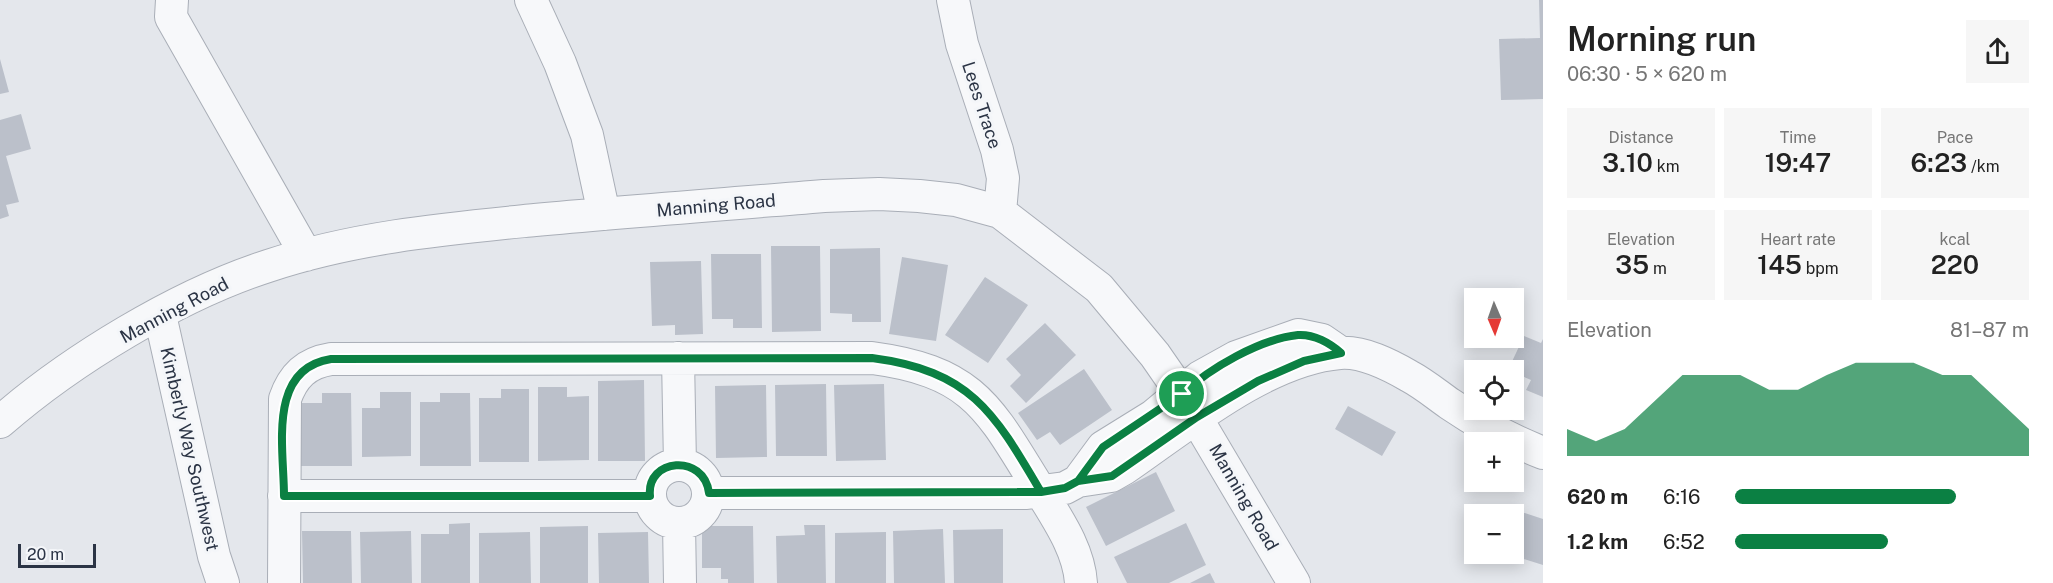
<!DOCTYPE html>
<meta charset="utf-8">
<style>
:root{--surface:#fff;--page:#f6f6f6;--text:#222;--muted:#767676;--accent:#0b8043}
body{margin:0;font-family:"Public Sans",sans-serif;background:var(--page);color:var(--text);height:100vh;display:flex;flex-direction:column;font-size:22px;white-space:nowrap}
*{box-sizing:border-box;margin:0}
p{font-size:20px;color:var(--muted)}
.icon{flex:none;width:33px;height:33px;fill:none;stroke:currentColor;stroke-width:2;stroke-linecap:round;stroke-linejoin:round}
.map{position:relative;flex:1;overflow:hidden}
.details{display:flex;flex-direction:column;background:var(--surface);width:510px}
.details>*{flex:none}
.needle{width:39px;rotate:178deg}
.buttons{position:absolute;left:1464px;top:288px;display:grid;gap:12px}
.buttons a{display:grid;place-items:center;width:60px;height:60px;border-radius:0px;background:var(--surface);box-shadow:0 3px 15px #0003;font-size:30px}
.scale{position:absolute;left:18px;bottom:15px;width:78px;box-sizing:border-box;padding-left:6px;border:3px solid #2b3445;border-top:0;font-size:16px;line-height:21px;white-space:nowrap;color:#2b3445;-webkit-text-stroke:4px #f4f6f9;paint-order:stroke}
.pin{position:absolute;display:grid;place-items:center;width:51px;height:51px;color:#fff;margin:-26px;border:3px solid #fff;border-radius:50%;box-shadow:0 2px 6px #0007}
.round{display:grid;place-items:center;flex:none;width:63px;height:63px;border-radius:0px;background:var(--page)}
.headline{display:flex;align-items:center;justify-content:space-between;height:102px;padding:0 24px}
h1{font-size:33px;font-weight:600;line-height:45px}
.stats{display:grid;grid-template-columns:repeat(3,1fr);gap:9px;height:102px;padding:6px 24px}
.stats div{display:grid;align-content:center;border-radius:0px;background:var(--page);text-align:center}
.stats b{font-size:26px;font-weight:600}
.stats small{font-size:16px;font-weight:400}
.stats p{font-size:16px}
.chart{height:168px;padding:12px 24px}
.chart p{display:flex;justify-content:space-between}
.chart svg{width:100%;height:108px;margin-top:6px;fill:var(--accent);opacity:.7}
ul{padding:0 24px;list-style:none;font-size:20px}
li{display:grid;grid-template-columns:96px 72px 1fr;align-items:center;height:45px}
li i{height:15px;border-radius:8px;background:var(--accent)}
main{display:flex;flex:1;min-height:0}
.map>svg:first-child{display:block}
.building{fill:#bbc0ca}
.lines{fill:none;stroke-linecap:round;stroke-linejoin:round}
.minor-casing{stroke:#a9aeb7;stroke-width:34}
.minor{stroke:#f7f8fa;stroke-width:32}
.route-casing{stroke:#fff;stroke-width:12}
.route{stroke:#0b8043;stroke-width:8}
.labels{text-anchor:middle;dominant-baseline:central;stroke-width:6;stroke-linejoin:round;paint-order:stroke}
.street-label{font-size:18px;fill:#2b3445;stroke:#f4f6f9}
</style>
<main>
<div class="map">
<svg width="1543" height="583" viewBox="0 0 1543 583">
<rect width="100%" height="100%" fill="#e4e7ec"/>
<!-- building -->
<path class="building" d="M 1539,0 L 1543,0 L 1543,99 L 1501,100 L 1499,39 L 1540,38 Z
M 0,59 L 9,92 L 0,94 Z
M 21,114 L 31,149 L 6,156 L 19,202 L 6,205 L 9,216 L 0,219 L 0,120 Z
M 771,246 L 820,246 L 821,331 L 772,332 Z
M 880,248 L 881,322 L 852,322 L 852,314 L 830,313 L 830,249 Z
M 711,254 L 761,254 L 762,328 L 733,328 L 733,319 L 712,319 Z
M 902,257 L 948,265 L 936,341 L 889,334 Z
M 701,261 L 703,334 L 675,335 L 675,325 L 652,326 L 650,262 Z
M 985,277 L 1028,305 L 988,363 L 945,335 Z
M 1045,323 L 1076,355 L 1026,403 L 1010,386 L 1021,375 L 1006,359 Z
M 1524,336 L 1541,343 L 1543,339 L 1543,397 L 1526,390 L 1531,380 L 1508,370 Z
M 1084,369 L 1112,410 L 1060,445 L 1050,432 L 1037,440 L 1018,413 Z
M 644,380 L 645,461 L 598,461 L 598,381 Z
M 826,384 L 827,456 L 776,456 L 775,385 Z
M 884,384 L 886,460 L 836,461 L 834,385 Z
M 766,385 L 767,457 L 716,458 L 715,386 Z
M 538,387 L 567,387 L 567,397 L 589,396 L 589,460 L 538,461 Z
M 501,389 L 529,389 L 529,462 L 479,462 L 479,398 L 501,398 Z
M 380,392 L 411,392 L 411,456 L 362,457 L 362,408 L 380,408 Z
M 322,393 L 351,393 L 352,466 L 300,466 L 299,403 L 322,403 Z
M 440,393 L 470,393 L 471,466 L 420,466 L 420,402 L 440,402 Z
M 1348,406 L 1396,432 L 1382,456 L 1335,429 Z
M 1156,472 L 1175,511 L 1106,546 L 1086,507 Z
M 1512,509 L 1543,519 L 1543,565 L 1508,554 L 1514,554 Z
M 470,523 L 470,583 L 421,583 L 421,534 L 449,534 L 449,524 Z
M 1186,523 L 1206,565 L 1169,583 L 1127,583 L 1114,557 Z
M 804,525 L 825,525 L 826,583 L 777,583 L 776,536 L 805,535 Z
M 588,526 L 588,583 L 540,583 L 540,527 Z
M 702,526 L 753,526 L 754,583 L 728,583 L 728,579 L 721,579 L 721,568 L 702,568 Z
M 943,529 L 945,583 L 894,583 L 893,531 Z
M 1003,529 L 1003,583 L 954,583 L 953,530 Z
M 302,531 L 351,531 L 352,583 L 303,583 Z
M 411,531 L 412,583 L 361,583 L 360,532 Z
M 530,532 L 531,583 L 479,583 L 479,533 Z
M 648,532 L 649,583 L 599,583 L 598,533 Z
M 886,532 L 886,583 L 835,583 L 835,533 Z
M 1210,573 L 1215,583 L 1190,583 Z"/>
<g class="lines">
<!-- minor casing -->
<g class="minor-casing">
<path id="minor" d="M 172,0 L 171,17 L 306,255
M 531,0 L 560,63 L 587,135 L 604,214
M 953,0 L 962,44 L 997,150 L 1003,178 L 1000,212
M 160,315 L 214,556 L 223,583
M 678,358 L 680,465
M 0,422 C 71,360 178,295 268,266 C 355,237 445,229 535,220 C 631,211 728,204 824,196 L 879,194 L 919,196 L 956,200 L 1000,212 L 1099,288 L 1155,355 L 1182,394 L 1294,583
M650 494a29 29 0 1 1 58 0a29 29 0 1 1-58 0Z
M 1078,481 L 1103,447 L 1153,416 L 1200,377 L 1236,357 L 1298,335 L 1322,340 L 1341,353
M 709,493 L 1027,493 L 1065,488 L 1078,481 L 1111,476 L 1125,468 C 1185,427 1266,359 1340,353 C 1363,351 1390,365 1409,376 C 1424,384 1437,395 1450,404 C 1479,424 1511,440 1543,453
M 284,496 L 650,496
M 679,523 L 680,583
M 284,583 L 285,399 C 293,376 306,363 331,359 L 872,358 C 977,372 990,411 1041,492 C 1058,520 1079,550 1081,583"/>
</g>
<!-- minor -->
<use href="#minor" class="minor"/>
</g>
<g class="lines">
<!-- route casing -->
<g class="route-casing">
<path id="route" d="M 1182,394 L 1103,447 L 1078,481 L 1065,488 L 1041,492 L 709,493 C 704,453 646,458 650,496 L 284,496 C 284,448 267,369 331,359 L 872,358 C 971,371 994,412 1041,492 L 1065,488 L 1078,481 L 1112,476 L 1197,417 L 1258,381 L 1304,361 L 1341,353 C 1330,343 1314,334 1298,335 C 1260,339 1210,368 1182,394"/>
</g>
<!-- route -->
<use href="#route" class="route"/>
</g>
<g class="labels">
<!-- street labels -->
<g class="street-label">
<text transform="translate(982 105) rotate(72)">Lees Trace</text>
<text transform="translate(716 205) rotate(-5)">Manning Road</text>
<text transform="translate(174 310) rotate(-28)">Manning Road</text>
<text transform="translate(190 449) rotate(77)">Kimberly Way Southwest</text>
<text transform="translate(1244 497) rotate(60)">Manning Road</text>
</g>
</g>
</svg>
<div class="buttons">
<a><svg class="needle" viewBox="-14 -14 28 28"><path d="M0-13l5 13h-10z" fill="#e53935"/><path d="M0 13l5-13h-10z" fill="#767676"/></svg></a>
<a><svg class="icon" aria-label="locate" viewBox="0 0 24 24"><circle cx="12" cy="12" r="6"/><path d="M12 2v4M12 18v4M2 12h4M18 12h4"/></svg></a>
<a>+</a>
<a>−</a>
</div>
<div class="scale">20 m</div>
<div class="pin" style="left:1182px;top:394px;background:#1e9e55"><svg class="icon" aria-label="arrive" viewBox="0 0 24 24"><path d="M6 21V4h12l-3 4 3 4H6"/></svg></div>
</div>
<section class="details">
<div class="headline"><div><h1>Morning run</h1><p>06:30 · 5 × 620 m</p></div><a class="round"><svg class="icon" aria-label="share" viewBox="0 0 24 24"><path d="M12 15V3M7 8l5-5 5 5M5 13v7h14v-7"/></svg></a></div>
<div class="stats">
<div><p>Distance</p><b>3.10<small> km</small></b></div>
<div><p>Time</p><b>19:47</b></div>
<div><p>Pace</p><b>6:23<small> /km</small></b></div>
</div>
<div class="stats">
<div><p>Elevation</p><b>35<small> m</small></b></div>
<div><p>Heart rate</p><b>145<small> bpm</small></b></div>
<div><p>kcal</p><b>220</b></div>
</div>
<div class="chart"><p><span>Elevation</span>81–87 m</p>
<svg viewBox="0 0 160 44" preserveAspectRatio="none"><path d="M0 44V33L10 38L20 33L30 22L40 11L50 11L60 11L70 17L80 17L90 11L100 6L110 6L120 6L130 11L140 11L150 22L160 33V44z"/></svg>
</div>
<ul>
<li><b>620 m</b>6:16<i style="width:75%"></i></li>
<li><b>1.2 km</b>6:52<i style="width:52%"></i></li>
</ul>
</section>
</main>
